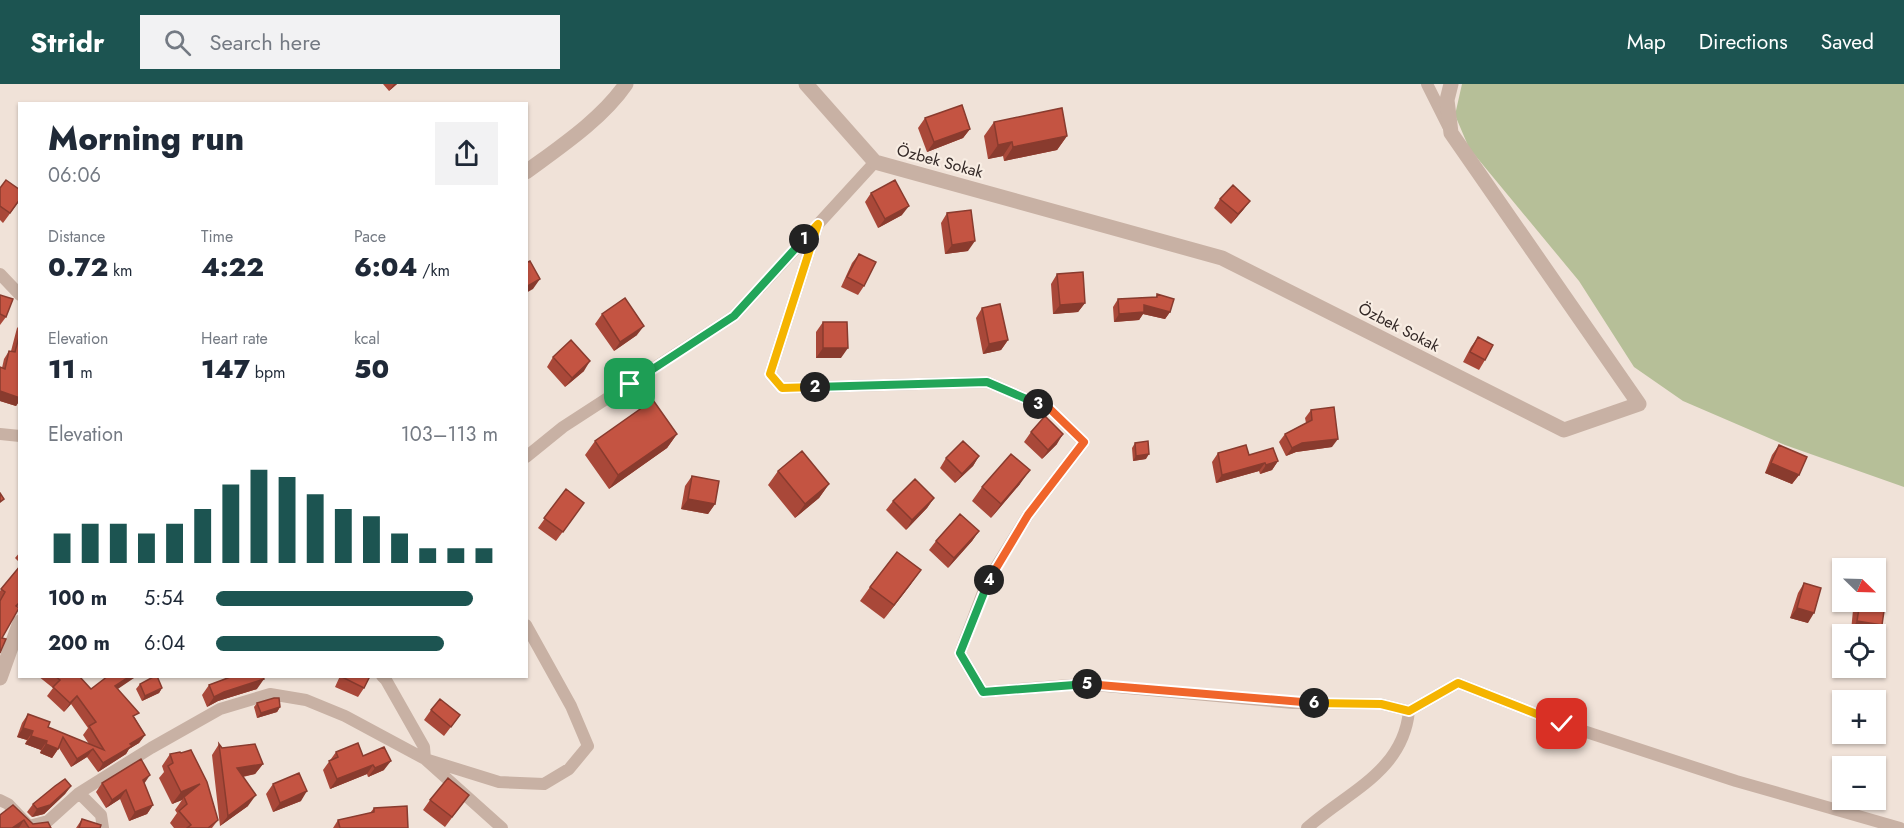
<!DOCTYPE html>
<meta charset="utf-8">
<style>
:root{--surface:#fff;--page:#f2f2f3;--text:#1f2937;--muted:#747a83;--accent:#1c5451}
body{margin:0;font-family:Jost,sans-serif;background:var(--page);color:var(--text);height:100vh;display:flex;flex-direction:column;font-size:22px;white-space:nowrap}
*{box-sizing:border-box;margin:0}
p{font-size:20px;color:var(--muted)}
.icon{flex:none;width:33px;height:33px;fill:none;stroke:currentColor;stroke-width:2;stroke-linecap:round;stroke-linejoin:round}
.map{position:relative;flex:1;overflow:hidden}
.panel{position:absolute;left:18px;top:18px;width:510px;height:576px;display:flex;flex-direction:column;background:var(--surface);border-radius:0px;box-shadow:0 2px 4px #0004}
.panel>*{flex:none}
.needle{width:39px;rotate:113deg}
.fabs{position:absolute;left:1832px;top:474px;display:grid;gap:12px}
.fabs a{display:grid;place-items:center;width:54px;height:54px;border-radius:0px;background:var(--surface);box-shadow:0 2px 4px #0004;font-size:30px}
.pin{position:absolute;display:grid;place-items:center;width:51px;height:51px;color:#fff;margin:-26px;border-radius:12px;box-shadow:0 3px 9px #0006}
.km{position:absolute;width:30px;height:30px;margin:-15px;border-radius:50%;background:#222;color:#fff;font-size:16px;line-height:30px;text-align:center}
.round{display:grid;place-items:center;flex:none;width:63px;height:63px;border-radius:0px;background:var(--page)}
.head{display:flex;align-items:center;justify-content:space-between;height:102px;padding:0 30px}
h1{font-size:33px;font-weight:800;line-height:45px}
.metrics{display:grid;grid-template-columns:repeat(3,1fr);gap:9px;height:102px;padding:6px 30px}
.metrics div{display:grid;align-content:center}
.metrics b{font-size:26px;font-weight:800}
.metrics small{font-size:16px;font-weight:400}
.metrics p{font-size:16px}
.chart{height:168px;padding:12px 30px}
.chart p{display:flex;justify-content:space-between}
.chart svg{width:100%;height:108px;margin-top:6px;stroke:var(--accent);stroke-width:6}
ul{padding:0 30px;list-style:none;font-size:20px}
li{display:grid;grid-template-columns:96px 72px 1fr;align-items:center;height:45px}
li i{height:15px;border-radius:8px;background:var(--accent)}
header{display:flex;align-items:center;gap:36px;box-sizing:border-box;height:84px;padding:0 30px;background:var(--accent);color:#fff}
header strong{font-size:28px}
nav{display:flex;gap:33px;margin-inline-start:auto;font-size:21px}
.search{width:420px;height:54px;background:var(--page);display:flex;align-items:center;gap:15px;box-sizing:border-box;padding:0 21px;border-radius:0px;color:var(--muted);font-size:22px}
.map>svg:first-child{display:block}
.green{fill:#b6bf98}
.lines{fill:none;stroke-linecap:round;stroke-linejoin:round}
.minor{stroke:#c8b1a4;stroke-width:12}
.tertiary{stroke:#c8b1a4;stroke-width:15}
.wall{fill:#a94839}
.shaded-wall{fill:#893b2e}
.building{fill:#c45442;stroke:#893b2e;stroke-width:1.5}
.split-1-casing{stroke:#fff;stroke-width:12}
.split-2-casing{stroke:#fff;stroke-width:12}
.split-3-casing{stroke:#fff;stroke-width:12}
.split-4-casing{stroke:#fff;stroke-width:12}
.split-5-casing{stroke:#fff;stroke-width:12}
.split-6-casing{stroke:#fff;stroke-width:12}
.split-7-casing{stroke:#fff;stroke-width:12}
.split-1{stroke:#22a559;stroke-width:8}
.split-2{stroke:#f5b400;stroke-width:8}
.split-3{stroke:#22a559;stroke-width:8}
.split-4{stroke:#f0652b;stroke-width:8}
.split-5{stroke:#22a559;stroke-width:8}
.split-6{stroke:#f0652b;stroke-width:8}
.split-7{stroke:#f5b400;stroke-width:8}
.labels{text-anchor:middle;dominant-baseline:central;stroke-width:4.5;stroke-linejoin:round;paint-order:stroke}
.street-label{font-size:16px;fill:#332826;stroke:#f8ede3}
</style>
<header>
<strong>Stridr</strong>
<div class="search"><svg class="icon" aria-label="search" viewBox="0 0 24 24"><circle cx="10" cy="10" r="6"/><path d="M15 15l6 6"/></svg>Search here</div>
<nav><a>Map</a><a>Directions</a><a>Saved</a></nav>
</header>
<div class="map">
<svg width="1904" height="744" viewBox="0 0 1904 744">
<rect width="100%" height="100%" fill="#f0e2d8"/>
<!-- green -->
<path class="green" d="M 1462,0 L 1904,0 L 1904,403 L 1785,361 L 1683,317 L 1634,283 L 1579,197 L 1469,64 L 1455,31 Z"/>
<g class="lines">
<!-- minor -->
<path class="minor" d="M 1427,0 L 1448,42
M 818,140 L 770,290 L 782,304 L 987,298 L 1050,325 L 1084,358 L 1028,431 L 987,498 L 960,569 L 983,608 L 1083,600 L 1293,619 L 1381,620 L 1409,627 C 1403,688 1347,708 1307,744
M 0,190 L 20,211
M 0,350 L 20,352
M 526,373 L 563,343 L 734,232 L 875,78
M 382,592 L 386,596 L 424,663 L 425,675 L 502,744
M 1409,627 L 1458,599 L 1562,640 L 1736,697 L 1900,744
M 0,716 L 8,720 L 29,742 L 48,737 L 79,709
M 103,744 L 101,731 L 79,709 L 151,664 L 220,625 L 270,610 L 306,616 L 345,632 L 425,675 L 499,698 L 544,700 L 569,685 L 588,662 L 571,622 L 526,541"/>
<!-- tertiary -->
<path class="tertiary" d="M 806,0 L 875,78 L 1222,174 L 1564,346 L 1639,320 L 1451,49 L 1447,16 L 1451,0
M 526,88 C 560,63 602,35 626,0
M 0,594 L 20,538"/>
</g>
<!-- wall -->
<path class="wall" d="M 383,0 L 397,0 L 389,7 Z
M 925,34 L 970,45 L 963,54 L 927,68 L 918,44 Z
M 994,38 L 1067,52 L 1057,66 L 1004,77 L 1003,72 L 988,75 L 984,52 Z
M 0,104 L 20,116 L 3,139 L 0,136 Z
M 871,109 L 902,131 L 878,144 L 865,118 Z
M 1220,115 L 1250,117 L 1243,126 L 1231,140 L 1214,124 Z
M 947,129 L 968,167 L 945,170 L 941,139 Z
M 859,170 L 864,202 L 858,211 L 841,203 L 852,179 Z
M 1057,190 L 1085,219 L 1078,228 L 1053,230 L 1051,200 Z
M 1157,210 L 1170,228 L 1165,235 L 1143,230 L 1139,236 L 1114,238 L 1113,223 L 1118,215 L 1156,213 Z
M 0,211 L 6,233 L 0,241 Z
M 982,224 L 1008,256 L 1001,266 L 983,270 L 976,234 Z
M 602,230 L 637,251 L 614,267 L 595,240 Z
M 823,238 L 841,274 L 816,274 L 816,248 Z
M 20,241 L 20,316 L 16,322 L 0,317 L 0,283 L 2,284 L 4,275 L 9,267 L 11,267 L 17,244 Z
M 1478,253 L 1485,276 L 1479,286 L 1463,278 L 1471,263 Z
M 553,273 L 584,287 L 565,303 L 547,283 Z
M 1311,326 L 1332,363 L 1296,368 L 1286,372 L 1279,358 L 1285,350 L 1306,339 L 1305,334 Z
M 1031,348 L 1057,360 L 1042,375 L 1024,358 Z
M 677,350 L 667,364 L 609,405 L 585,371 L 595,357 Z
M 1135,359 L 1146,375 L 1133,377 L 1132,364 Z
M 1779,361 L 1799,391 L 1792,400 L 1765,389 L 1772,371 Z
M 1218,369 L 1249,371 L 1278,377 L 1272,386 L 1260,390 L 1259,387 L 1216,399 L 1212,378 Z
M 979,372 L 973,382 L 955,399 L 940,384 L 946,374 Z
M 778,387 L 829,400 L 819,414 L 795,434 L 768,401 Z
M 692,392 L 715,420 L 708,430 L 681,425 L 685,402 Z
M 1020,400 L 991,434 L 972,417 L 982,403 Z
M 566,405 L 584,419 L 556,457 L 538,444 Z
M 934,414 L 927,424 L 906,446 L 886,426 L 893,417 Z
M 979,447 L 972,457 L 948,484 L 929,466 L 936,457 Z
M 20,468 L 20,479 L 15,474 Z
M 20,482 L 20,519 L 17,523 L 2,554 L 0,569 L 0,507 Z
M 1804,499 L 1808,539 L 1790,534 L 1798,509 Z
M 911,500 L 884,535 L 860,517 L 870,503 Z
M 1859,518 L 1869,518 L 1875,550 L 1851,547 L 1853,526 Z
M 38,592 L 79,592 L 91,605 L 118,605 L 145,651 L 139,659 L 129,665 L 126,670 L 98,688 L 87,673 L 71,683 L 59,664 L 52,674 L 40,669 L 41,666 L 25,660 L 27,656 L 17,653 L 22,639 L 28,630 L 48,643 L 89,660 L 83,651 L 88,644 L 71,620 L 64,628 L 47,612 L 53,604 Z
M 340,592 L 370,592 L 364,604 L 358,613 L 335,603 Z
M 140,600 L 162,604 L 159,609 L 142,617 L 136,605 Z
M 209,601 L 257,605 L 218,617 L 207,623 L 202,611 Z
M 257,619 L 280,623 L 277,628 L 257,634 L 254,623 Z
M 431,626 L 460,631 L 444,652 L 424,636 Z
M 219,660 L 222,664 L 263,680 L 255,690 L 243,693 L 248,722 L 220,742 L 212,671 Z
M 336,668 L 363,672 L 384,686 L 368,693 L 367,690 L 330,705 L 323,686 Z
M 170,670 L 218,736 L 212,744 L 174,744 L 170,739 L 177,729 L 175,726 L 182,716 L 172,720 L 159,694 L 164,688 L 162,682 Z
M 102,699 L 144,700 L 153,721 L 147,730 L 129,737 L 120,715 L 106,724 L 96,708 Z
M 273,700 L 301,717 L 273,728 L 266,710 Z
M 71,702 L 65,710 L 44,730 L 32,733 L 27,728 L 33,720 Z
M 469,711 L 445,743 L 423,726 L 430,716 Z
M 13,721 L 33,740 L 51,744 L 0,744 Z
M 374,724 L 408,744 L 333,744 L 338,736 L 370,729 Z
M 82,735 L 100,744 L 76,744 Z"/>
<!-- shaded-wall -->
<path class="shaded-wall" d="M 394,0 L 397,0 L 389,7 Z
M 970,45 L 963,54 L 927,68 L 934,58 Z
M 1067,52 L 1057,66 L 1004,77 L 1013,63 Z
M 1012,58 L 1003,72 L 988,75 L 998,61 Z
M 1250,117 L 1243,126 L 1231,140 L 1238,130 Z
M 909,122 L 902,131 L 878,144 L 885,135 Z
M 975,157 L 968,167 L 945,170 L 952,161 Z
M 540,195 L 533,205 L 526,209 L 526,203 Z
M 1085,219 L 1078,228 L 1053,230 L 1060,221 Z
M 1144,221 L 1170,228 L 1165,235 L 1143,230 L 1139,236 L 1114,238 L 1119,230 Z
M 644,242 L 637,251 L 614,267 L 620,258 Z
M 1008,256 L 1001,266 L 983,270 L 989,260 Z
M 823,264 L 848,264 L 841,274 L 816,274 Z
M 590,277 L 584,287 L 565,303 L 572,294 Z
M 0,307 L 20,314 L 20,316 L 16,322 L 0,317 Z
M 677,350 L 667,364 L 609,405 L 618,391 Z
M 1063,350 L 1057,360 L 1042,375 L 1048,366 Z
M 1338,355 L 1332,363 L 1296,368 L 1286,372 L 1292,364 L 1302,359 Z
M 1149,370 L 1146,375 L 1133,377 L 1136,372 Z
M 979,372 L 973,382 L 955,399 L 962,390 Z
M 1278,377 L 1272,386 L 1260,390 L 1266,381 Z
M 1265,379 L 1259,387 L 1216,399 L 1222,391 Z
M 1771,379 L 1799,391 L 1792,400 L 1765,389 Z
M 1030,386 L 1020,400 L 991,434 L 1001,420 Z
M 829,400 L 819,414 L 795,434 L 805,420 Z
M 934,414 L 927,424 L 906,446 L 912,436 Z
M 688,415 L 715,420 L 708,430 L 681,425 Z
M 979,447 L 972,457 L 948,484 L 954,474 Z
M 921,486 L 911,500 L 884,535 L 894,521 Z
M 1797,524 L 1814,529 L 1808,539 L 1790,534 Z
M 1857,537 L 1882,541 L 1875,550 L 1851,547 Z
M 130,592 L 137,592 L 109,611 L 115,602 Z
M 264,595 L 257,605 L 218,617 L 207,623 L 214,613 L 224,608 Z
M 162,604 L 159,609 L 142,617 L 145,612 Z
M 77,612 L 71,620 L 64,628 L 70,619 Z
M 280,623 L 277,628 L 257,634 L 261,629 Z
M 23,644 L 33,647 L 27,656 L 17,653 Z
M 145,651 L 139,659 L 129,665 L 126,670 L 98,688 L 103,679 L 130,660 Z
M 31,652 L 47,657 L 41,666 L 25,660 Z
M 46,660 L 58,665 L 52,674 L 40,669 Z
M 93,665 L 87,673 L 71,683 L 77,675 Z
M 391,677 L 384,686 L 368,693 L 375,684 Z
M 263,680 L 255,690 L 229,695 L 237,684 Z
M 373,681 L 367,690 L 330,705 L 337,695 Z
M 150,691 L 144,700 L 143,696 Z
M 200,700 L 184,713 L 182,716 L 172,720 L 181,708 Z
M 71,702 L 65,710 L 44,730 L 32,733 L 37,725 Z
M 126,706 L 120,715 L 106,724 L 112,716 Z
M 307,707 L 301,717 L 273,728 L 280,719 Z
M 256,711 L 248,722 L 220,742 L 228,732 Z
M 153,721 L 147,730 L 129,737 L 135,728 Z
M 24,736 L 19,744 L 12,744 Z"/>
<!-- building -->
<path class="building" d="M 962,21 L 970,45 L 934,58 L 925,34 Z
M 1062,24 L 1067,52 L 1013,63 L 1012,58 L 998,61 L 994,38 Z
M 6,96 L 20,106 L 20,115 L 10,129 L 0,122 L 0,104 Z
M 895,96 L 909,122 L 885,135 L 871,109 Z
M 1233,101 L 1250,117 L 1238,130 L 1220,115 Z
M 971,126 L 975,157 L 952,161 L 947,129 Z
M 859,170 L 876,178 L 864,202 L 847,193 Z
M 530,177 L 540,195 L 526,203 L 526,179 Z
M 1083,188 L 1085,219 L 1060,221 L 1057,190 Z
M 1157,210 L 1174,215 L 1170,228 L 1144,221 L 1144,228 L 1119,230 L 1118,215 L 1157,213 Z
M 0,211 L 13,215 L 6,233 L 0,230 Z
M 625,214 L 644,242 L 620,258 L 602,230 Z
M 1000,220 L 1008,256 L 989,260 L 982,224 Z
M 823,238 L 847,238 L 848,264 L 823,264 Z
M 20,249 L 20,314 L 0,307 L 0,283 L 5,285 L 9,267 L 15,268 Z
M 1478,253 L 1493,261 L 1485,276 L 1470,268 Z
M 571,256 L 590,277 L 572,294 L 553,273 Z
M 653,316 L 677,350 L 618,391 L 595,357 Z
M 1334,323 L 1338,355 L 1302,359 L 1292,364 L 1285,350 L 1312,336 L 1311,326 Z
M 1045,332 L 1063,350 L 1048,366 L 1031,348 Z
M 963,357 L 979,372 L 962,390 L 946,374 Z
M 1148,357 L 1149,370 L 1136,372 L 1135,359 Z
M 1246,361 L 1249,371 L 1273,364 L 1278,377 L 1266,381 L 1265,379 L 1222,391 L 1218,369 Z
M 1779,361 L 1807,373 L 1799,391 L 1771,379 Z
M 802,367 L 829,400 L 805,420 L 778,387 Z
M 1011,370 L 1030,386 L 1001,420 L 982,403 Z
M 692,392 L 719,397 L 715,420 L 688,415 Z
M 915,395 L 934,414 L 912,436 L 893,417 Z
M 566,405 L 584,419 L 563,448 L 544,434 Z
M 0,409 L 4,415 L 0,418 Z
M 960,430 L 979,447 L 954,474 L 936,457 Z
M 897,468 L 921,486 L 894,521 L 870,503 Z
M 20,482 L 20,518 L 16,522 L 19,524 L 2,554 L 6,555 L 0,569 L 0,517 L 5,508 L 1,505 Z
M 1804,499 L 1821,504 L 1814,529 L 1797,524 Z
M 1860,518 L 1869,518 L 1885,520 L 1882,541 L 1857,537 Z
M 55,592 L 79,592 L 91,605 L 108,592 L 130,592 L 115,602 L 139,629 L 133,632 L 145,651 L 130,660 L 132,662 L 103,679 L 93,665 L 77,675 L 63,653 L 58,665 L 46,660 L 47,657 L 31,652 L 33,647 L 23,644 L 28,630 L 50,638 L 48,643 L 104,666 L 89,642 L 96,638 L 77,612 L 70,619 L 53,603 L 60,596 Z
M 155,592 L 157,592 L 162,604 L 145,612 L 140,600 Z
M 233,592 L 263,592 L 264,595 L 224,608 L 214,613 L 209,601 Z
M 342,592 L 370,592 L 364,604 L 342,593 Z
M 274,614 L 279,614 L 280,623 L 261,629 L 257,619 Z
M 440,615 L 460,631 L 451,643 L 431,626 Z
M 358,659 L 363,672 L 384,663 L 391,677 L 375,684 L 373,681 L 337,695 L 329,677 L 338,673 L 336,668 Z
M 219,660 L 222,664 L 255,660 L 263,680 L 237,684 L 256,711 L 228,732 Z
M 191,666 L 207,698 L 218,736 L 208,744 L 187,744 L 191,741 L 179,727 L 187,720 L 184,713 L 200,700 L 181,708 L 168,682 L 173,679 L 170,670 L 180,668 L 181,669 Z
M 141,675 L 150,691 L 143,696 L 153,721 L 135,728 L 126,706 L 112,716 L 102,699 Z
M 299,689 L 307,707 L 280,719 L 273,700 Z
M 448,694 L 469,711 L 452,733 L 430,716 Z
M 65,695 L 71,702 L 50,721 L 37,725 L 33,720 L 55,702 Z
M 13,721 L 33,740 L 48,738 L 51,744 L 29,744 L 24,736 L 12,744 L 0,744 L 0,731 Z
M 407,722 L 408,744 L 340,744 L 338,736 L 374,728 L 374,724 Z
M 82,735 L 101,741 L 100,744 L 79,744 Z"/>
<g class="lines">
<!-- split-1 casing -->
<g class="split-1-casing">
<path id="split-1" d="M 630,300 L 734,232 L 804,155"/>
</g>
<!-- split-2 casing -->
<g class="split-2-casing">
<path id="split-2" d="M 804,155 L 818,140 L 770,290 L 782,304 L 815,303"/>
</g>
<!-- split-3 casing -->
<g class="split-3-casing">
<path id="split-3" d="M 815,303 L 987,298 L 1038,320"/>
</g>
<!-- split-4 casing -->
<g class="split-4-casing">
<path id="split-4" d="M 989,496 L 1028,431 L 1084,358 L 1050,325 L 1038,320"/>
</g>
<!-- split-5 casing -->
<g class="split-5-casing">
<path id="split-5" d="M 989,496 L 960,569 L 983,608 L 1087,600"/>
</g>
<!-- split-6 casing -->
<g class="split-6-casing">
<path id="split-6" d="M 1087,600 L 1314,619"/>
</g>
<!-- split-7 casing -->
<g class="split-7-casing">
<path id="split-7" d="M 1314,619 L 1381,620 L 1409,627 L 1458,599 L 1562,640"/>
</g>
<!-- split-1 -->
<use href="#split-1" class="split-1"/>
<!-- split-2 -->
<use href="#split-2" class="split-2"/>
<!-- split-3 -->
<use href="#split-3" class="split-3"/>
<!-- split-4 -->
<use href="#split-4" class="split-4"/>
<!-- split-5 -->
<use href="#split-5" class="split-5"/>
<!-- split-6 -->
<use href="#split-6" class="split-6"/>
<!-- split-7 -->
<use href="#split-7" class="split-7"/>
</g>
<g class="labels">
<!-- street labels -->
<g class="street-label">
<text transform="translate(940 77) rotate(15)">Özbek Sokak</text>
<text transform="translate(1399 243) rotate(27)">Özbek Sokak</text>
</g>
</g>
</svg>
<div class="fabs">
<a><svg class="needle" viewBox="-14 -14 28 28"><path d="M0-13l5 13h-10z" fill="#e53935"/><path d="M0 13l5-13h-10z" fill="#747a83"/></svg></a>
<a><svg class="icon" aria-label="locate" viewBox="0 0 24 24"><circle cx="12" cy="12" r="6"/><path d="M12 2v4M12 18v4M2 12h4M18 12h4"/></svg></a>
<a>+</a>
<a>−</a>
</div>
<div class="pin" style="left:630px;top:300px;background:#1e9e55"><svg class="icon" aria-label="arrive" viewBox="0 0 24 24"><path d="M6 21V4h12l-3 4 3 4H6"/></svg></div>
<div class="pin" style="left:1562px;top:640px;background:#d93025"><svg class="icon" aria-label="check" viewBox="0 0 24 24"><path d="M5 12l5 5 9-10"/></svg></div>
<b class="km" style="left:804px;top:155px">1</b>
<b class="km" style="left:815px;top:303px">2</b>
<b class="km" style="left:1038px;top:320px">3</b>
<b class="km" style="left:989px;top:496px">4</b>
<b class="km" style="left:1087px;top:600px">5</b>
<b class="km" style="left:1314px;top:619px">6</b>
<section class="panel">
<div class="head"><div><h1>Morning run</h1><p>06:06</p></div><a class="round"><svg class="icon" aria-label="share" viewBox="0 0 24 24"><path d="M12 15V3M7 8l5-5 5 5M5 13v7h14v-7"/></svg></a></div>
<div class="metrics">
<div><p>Distance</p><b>0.72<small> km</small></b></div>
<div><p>Time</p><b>4:22</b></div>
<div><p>Pace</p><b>6:04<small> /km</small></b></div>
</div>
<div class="metrics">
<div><p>Elevation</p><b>11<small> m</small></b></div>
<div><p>Heart rate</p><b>147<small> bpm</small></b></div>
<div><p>kcal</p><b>50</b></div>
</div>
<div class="chart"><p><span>Elevation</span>103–113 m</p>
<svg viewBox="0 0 160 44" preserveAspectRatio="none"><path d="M5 44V32M15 44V28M25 44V28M35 44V32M45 44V28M55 44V22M65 44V12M75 44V6M85 44V9M95 44V16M105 44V22M115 44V25M125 44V32M135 44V38M145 44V38M155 44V38"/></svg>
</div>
<ul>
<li><b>100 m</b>5:54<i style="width:91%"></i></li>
<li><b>200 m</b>6:04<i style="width:81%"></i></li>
</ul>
</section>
</div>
